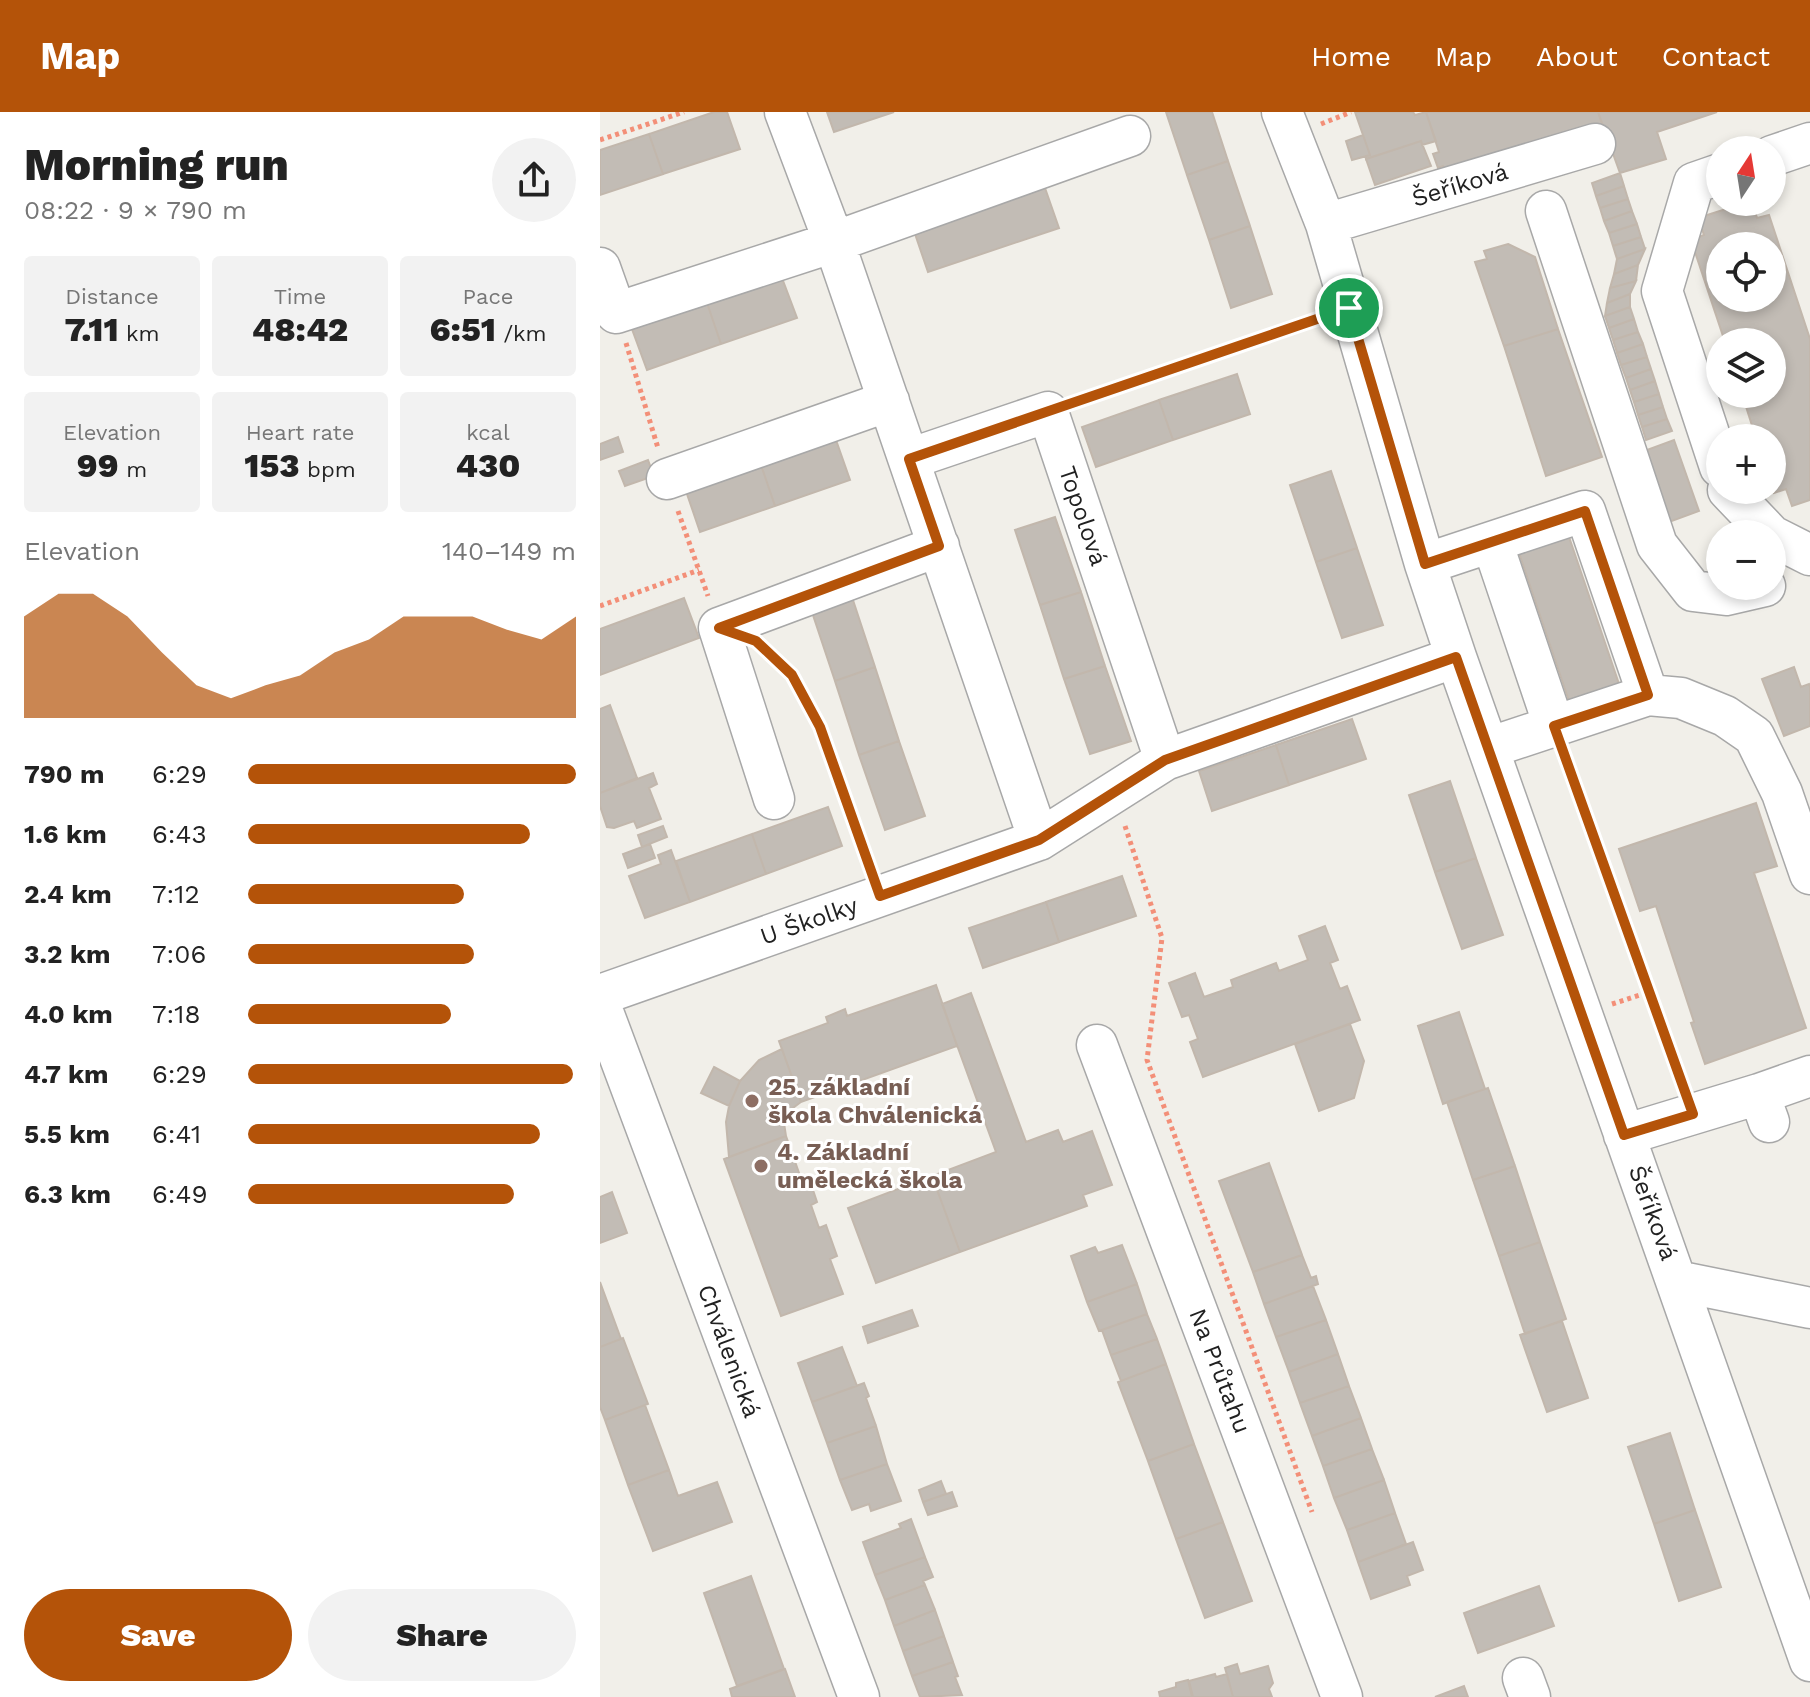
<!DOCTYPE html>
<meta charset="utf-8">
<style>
:root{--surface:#fff;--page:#f2f2f2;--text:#222;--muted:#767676;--accent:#b45309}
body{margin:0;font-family:"Work Sans",sans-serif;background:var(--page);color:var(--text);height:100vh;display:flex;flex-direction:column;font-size:30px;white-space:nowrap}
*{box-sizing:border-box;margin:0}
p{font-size:26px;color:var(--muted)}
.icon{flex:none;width:44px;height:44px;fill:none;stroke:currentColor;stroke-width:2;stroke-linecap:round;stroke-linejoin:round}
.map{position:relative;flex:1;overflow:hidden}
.drawer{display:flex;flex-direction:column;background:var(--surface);width:600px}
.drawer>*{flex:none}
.needle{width:52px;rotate:12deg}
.tools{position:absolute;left:1106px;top:24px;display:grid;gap:16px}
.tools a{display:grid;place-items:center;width:80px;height:80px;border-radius:50%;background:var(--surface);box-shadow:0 4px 12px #0003;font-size:40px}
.pin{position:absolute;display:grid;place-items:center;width:68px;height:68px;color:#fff;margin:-34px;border:4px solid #fff;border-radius:50%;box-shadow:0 2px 8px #0007}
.round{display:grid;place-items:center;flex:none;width:84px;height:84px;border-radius:42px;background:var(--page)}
.summary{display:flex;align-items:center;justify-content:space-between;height:136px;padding:0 24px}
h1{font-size:44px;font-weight:800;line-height:60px}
.metrics{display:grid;grid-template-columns:repeat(3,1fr);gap:12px;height:136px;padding:8px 24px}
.metrics div{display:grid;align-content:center;border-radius:8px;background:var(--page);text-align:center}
.metrics b{font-size:34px;font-weight:800}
.metrics small{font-size:22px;font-weight:400}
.metrics p{font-size:22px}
.chart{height:224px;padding:16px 24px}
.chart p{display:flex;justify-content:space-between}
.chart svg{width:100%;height:144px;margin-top:8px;fill:var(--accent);opacity:.7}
.button{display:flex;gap:16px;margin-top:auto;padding:16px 24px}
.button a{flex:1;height:92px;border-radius:48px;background:var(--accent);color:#fff;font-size:32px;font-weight:800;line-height:92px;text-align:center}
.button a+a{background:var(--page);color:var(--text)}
ul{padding:0 24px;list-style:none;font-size:26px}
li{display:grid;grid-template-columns:128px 96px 1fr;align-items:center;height:60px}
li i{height:20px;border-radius:10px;background:var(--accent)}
header{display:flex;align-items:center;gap:48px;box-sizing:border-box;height:112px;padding:0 40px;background:var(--accent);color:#fff}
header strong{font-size:38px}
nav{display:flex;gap:44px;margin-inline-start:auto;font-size:28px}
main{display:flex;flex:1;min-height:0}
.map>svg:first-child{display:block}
.building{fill:#c2bcb5;stroke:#c2b7ac;stroke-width:2;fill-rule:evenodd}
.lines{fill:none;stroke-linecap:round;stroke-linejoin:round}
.minor-casing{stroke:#a8a8a8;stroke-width:43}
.path{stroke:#f38f78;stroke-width:5;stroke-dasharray:4 4;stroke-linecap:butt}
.minor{stroke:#fff;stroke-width:40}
.route-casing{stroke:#fff;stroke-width:16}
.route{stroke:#b45309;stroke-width:10}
.education-dot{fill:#8d6e63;stroke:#fff;stroke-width:3}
.labels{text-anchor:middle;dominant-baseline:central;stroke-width:6;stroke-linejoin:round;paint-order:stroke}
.street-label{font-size:24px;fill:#212121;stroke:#fff}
.education-label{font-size:24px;font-weight:bold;fill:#785e54;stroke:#fff;text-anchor:start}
</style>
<header>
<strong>Map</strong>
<nav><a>Home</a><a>Map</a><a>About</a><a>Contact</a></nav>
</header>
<main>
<section class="drawer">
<div class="summary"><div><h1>Morning run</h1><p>08:22 · 9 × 790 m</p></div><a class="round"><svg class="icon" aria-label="share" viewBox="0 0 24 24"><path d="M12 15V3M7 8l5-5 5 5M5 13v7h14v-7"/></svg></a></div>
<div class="metrics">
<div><p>Distance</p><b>7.11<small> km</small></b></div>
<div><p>Time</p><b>48:42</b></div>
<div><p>Pace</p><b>6:51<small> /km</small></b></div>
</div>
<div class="metrics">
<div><p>Elevation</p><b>99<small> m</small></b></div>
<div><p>Heart rate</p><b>153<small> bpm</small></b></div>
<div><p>kcal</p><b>430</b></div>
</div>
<div class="chart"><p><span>Elevation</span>140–149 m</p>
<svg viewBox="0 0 160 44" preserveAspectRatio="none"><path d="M0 44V13L10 6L20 6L30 13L40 24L50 34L60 38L70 34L80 31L90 24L100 20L110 13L120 13L130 13L140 17L150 20L160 13V44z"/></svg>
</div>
<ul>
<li><b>790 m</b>6:29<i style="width:100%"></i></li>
<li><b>1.6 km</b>6:43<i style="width:86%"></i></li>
<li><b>2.4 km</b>7:12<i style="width:66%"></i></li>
<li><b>3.2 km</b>7:06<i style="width:69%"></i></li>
<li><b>4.0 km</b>7:18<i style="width:62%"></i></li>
<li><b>4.7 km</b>6:29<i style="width:99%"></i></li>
<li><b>5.5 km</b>6:41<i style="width:89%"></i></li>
<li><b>6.3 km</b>6:49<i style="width:81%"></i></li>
</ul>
<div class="button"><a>Save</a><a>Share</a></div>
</section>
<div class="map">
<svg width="1210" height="1585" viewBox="0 0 1210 1585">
<rect width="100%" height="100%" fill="#f1efe9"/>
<!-- building -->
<path class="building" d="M 114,0 L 127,0 L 140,37 L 63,62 L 49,22 Z
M 227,0 L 294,0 L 234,20 Z
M 566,0 L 612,0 L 628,49 L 587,63 Z
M 755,0 L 813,0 L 815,3 L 826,0 L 836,29 L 822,33 L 821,29 L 766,47 L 766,44 L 770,43 Z
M 826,0 L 998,0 L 1002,12 L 846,63 L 843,54 L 838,56 L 833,42 L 839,40 Z
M 998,0 L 1117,0 L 1057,20 L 1066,47 L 1020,61 Z
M 49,22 L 63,62 L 0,83 L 0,38 Z
M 763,23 L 770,43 L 752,48 L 746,29 Z
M 821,29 L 831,54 L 775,73 L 766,47 Z
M 628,49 L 650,114 L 609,128 L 587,63 Z
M 1020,61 L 1024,74 L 996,84 L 992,71 Z
M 1024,74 L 1028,87 L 1000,96 L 996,84 Z
M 445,76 L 459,116 L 328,160 L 314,119 Z
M 1028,87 L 1032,99 L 1004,109 L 1000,96 Z
M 1148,90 L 1152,90 L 1157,106 L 1169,103 L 1210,227 L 1210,388 L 1192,394 L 1186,377 L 1174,381 L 1172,374 L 1172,326 L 1156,326 L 1142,282 L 1172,282 L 1172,230 L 1125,230 L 1091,128 L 1104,123 L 1098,106 ZM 1120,134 L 1172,134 L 1172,186 L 1120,186 Z
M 1032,99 L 1037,112 L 1009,121 L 1004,109 Z
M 1037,112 L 1041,125 L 1013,134 L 1009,121 Z
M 650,114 L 672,182 L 631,196 L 609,128 Z
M 1041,125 L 1045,137 L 1017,147 L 1013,134 Z
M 908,132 L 935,145 L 958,217 L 904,234 L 875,150 L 887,147 L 884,139 Z
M 1045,137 L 1038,153 L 1014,162 L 1017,147 Z
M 1038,153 L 1036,169 L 1010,176 L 1014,162 Z
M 182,166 L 197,206 L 121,232 L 107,191 Z
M 1036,169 L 1030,182 L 1007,191 L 1010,176 Z
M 1030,182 L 1030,195 L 1005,204 L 1007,191 Z
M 107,191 L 121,232 L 47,258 L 32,217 Z
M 1030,195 L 1034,207 L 1009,216 L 1005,204 Z
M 1034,207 L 1038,220 L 1013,228 L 1009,216 Z
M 958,217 L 1002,345 L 946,364 L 904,234 Z
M 1038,220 L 1043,232 L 1017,241 L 1013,228 Z
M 1043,232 L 1047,245 L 1021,253 L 1017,241 Z
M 1047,245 L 1051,257 L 1026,266 L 1021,253 Z
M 1051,257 L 1055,269 L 1030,278 L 1026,266 Z
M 637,262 L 650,302 L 573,328 L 559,288 Z
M 1055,269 L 1059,282 L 1034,290 L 1030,278 Z
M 1059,282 L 1063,295 L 1038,303 L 1034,290 Z
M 559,288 L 573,328 L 496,355 L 482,315 Z
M 1063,295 L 1067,307 L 1042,315 L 1038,303 Z
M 1067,307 L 1072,319 L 1046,328 L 1042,315 Z
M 18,325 L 23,340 L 0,348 L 0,332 Z
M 236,328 L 250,368 L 175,394 L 161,353 Z
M 1074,328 L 1099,399 L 1069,410 L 1044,339 Z
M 48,348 L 54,364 L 25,374 L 19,359 Z
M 161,353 L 175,394 L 100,420 L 86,379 Z
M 731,359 L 757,436 L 716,450 L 690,373 Z
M 455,405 L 481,480 L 440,493 L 415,418 Z
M 968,422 L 1020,575 L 970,592 L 918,438 Z
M 757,436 L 783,513 L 742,526 L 716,450 Z
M 250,479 L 275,555 L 235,569 L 210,494 Z
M 481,480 L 505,554 L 464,567 L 440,493 Z
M 84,486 L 99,526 L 0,563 L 0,517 Z
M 505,554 L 531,629 L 490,642 L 464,567 Z
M 275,555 L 299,629 L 259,643 L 235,569 Z
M 1194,555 L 1201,575 L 1209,572 L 1210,575 L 1210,614 L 1184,624 L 1162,567 Z
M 10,593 L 37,666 L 0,681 L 0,597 Z
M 752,607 L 766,647 L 689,673 L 676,633 Z
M 299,629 L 325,704 L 285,718 L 259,643 Z
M 676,633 L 689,673 L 612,699 L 599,659 Z
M 53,661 L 57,672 L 49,676 L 61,707 L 37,716 L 34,709 L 14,716 L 7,715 L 0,694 L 0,681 Z
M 850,669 L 876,746 L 835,760 L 809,683 Z
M 1156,691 L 1177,754 L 1154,761 L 1206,916 L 1105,952 L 1091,911 L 1094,910 L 1056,794 L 1040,799 L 1019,737 Z
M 228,695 L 242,734 L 166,762 L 152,722 Z
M 63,714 L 67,725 L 42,735 L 38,723 Z
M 152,722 L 166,762 L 90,790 L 76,749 Z
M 50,732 L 55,746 L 28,756 L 23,742 Z
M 71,738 L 90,790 L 45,806 L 29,764 L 61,752 L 58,743 Z
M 876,746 L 903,823 L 862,837 L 835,760 Z
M 522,764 L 536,804 L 459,830 L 446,790 Z
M 446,790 L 459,830 L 383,856 L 369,816 Z
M 725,814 L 738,848 L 730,851 L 740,877 L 747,874 L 760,908 L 603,965 L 590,930 L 598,927 L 589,903 L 582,905 L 569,871 L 595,861 L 604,885 L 633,875 L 631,868 L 676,851 L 679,859 L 708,848 L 699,824 Z
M 336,873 L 357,934 L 201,990 L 179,929 L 228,911 L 226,905 L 245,897 L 247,904 Z
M 371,881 L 426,1030 L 458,1018 L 463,1030 L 492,1019 L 512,1073 L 483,1083 L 487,1094 L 360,1140 L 332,1064 L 396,1040 L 342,892 Z
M 859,900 L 885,977 L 843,992 L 818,914 Z
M 750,912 L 764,949 L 754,986 L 719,999 L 695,932 Z
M 182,937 L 201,990 L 189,999 L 184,1011 L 186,1024 L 129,1045 L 126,1010 L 129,994 L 140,969 L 159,948 Z
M 114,955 L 140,969 L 129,994 L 101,981 Z
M 888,976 L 915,1054 L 873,1068 L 847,990 Z
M 186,1024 L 204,1075 L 211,1072 L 217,1090 L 211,1093 L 219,1116 L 226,1113 L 237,1144 L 230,1147 L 243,1182 L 181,1204 L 124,1047 Z
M 669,1051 L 702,1143 L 653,1160 L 619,1069 Z
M 915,1054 L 940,1130 L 899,1144 L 873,1068 Z
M 332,1064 L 360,1140 L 276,1171 L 248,1096 Z
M 12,1080 L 27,1121 L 0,1131 L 0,1085 Z
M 940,1130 L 966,1207 L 925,1222 L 899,1144 Z
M 522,1133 L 537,1172 L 487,1190 L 471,1144 L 495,1135 L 498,1141 Z
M 702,1143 L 711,1166 L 716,1164 L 718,1172 L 664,1192 L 653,1160 Z
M 0,1170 L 21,1227 L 0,1235 Z
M 537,1172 L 547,1202 L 499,1219 L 487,1190 Z
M 713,1174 L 726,1208 L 676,1225 L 664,1192 Z
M 312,1198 L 318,1214 L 268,1231 L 263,1215 Z
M 547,1202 L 557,1227 L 511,1243 L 502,1218 Z
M 726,1208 L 738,1242 L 689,1260 L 676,1225 Z
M 962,1209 L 988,1286 L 947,1300 L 920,1223 Z
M 23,1226 L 48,1292 L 5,1308 L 0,1295 L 0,1235 Z
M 557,1227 L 566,1252 L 521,1269 L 511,1243 Z
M 242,1235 L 257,1274 L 212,1290 L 198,1251 Z
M 738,1242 L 749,1274 L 700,1291 L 689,1260 Z
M 566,1252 L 594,1332 L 548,1349 L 518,1270 Z
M 264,1271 L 269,1284 L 266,1286 L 276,1314 L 227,1331 L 212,1290 Z
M 749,1274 L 761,1306 L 712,1324 L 700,1291 Z
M 45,1293 L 69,1358 L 28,1373 L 5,1308 Z
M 761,1306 L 772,1337 L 723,1354 L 712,1324 Z
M 276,1314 L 287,1352 L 240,1368 L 227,1331 Z
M 1070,1321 L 1095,1398 L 1054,1412 L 1028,1335 Z
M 594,1332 L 623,1410 L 576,1427 L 548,1349 Z
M 772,1337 L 784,1368 L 734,1386 L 723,1354 Z
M 287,1352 L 301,1389 L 271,1399 L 269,1392 L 252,1398 L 240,1368 Z
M 69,1358 L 78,1384 L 117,1370 L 132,1410 L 53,1439 L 28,1373 Z
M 784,1368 L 795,1401 L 747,1418 L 734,1386 Z
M 341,1369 L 346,1382 L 323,1390 L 319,1378 Z
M 352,1380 L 357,1394 L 328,1403 L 323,1390 Z
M 1095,1398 L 1121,1475 L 1079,1489 L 1054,1412 Z
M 795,1401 L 806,1432 L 758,1450 L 747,1418 Z
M 311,1407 L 325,1445 L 275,1463 L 263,1430 L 301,1416 L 299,1412 Z
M 623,1410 L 652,1489 L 605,1506 L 576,1427 Z
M 813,1430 L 823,1458 L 807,1464 L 810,1473 L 771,1487 L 758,1450 Z
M 325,1445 L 333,1465 L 323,1469 L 325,1473 L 285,1488 L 275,1463 Z
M 151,1464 L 184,1557 L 137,1574 L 104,1481 Z
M 325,1473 L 335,1498 L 294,1514 L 285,1488 Z
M 939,1474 L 954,1514 L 878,1541 L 864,1501 Z
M 335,1498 L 344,1524 L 303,1539 L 294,1514 Z
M 344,1524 L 353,1550 L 312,1564 L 303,1539 Z
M 353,1550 L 358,1564 L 355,1565 L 362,1583 L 320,1585 L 312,1564 Z
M 637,1552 L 640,1562 L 668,1554 L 673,1571 L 669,1577 L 672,1585 L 633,1585 L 625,1556 Z
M 185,1557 L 195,1585 L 132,1585 L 130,1577 Z
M 615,1562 L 616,1565 L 627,1562 L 633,1585 L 593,1585 L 589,1569 Z
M 588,1568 L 592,1585 L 560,1585 L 559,1580 L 576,1575 L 576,1571 Z
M 864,1574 L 868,1585 L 835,1585 Z"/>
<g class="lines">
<!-- minor casing -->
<g class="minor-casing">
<path id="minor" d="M 185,0 L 234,130 L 439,728
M 682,0 L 726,112 L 825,452 L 856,545 L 1210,1549
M 1172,44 L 1210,31
M 1120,62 L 1094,71 L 1062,179 L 1120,355
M 946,99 L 1057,433 L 1093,479 L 1126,483 L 1165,474
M 726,112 L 995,32
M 0,156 L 16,201 L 234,130 L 530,24
M 309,347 L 448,300 L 565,648
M 67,367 L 289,289
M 1128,378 L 1170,422
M 1172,424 L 1210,443
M 892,430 L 954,614
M 825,452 L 985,399 L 1048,583 L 888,636
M 1048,583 L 1081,586 L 1125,604 L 1154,624 L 1182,681 L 1210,762
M 174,687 L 119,516 L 339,434
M 0,883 L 439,728 L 565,648 L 856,545
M 0,892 L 259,1585
M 497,933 L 742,1585
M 1159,982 L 1210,964
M 1024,1023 L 1159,982 L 1169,1010
M 1077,1169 L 1210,1196
M 923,1566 L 930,1585"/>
</g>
<!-- path -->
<path class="path" d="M 721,12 L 751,0
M 0,28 L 84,0
M 26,231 L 58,336
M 479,289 L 719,207
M 78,399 L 108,484
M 0,494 L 99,458
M 163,535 L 192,563 L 220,615 L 268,753
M 965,645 L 1082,970
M 525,714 L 562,826 L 547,948 L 712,1400
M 1012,892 L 1049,880"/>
<!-- minor -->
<use href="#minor" class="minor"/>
</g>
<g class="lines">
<!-- route casing -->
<g class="route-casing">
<path id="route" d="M 749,196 L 825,452 L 985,399 L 1048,583 L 954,614 L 1093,1002 L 1024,1023 L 856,545 L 565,648 L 439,728 L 280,784 L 220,615 L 192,563 L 156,529 L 119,516 L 339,434 L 309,347 Z"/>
</g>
<!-- route -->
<use href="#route" class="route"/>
</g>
<!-- markers -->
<g class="education-dot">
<circle cx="152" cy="989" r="8"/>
<circle cx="161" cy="1054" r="8"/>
</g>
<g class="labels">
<!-- street labels -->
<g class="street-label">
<text transform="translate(860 73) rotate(-17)">Šeříková</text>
<text transform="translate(483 404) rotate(71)">Topolová</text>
<text transform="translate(209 809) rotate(-19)">U Školky</text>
<text transform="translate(1053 1101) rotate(70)">Šeříková</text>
<text transform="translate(129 1239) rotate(70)">Chválenická</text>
<text transform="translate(620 1259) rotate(69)">Na Průtahu</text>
</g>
<!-- education labels -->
<g class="education-label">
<text x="168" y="975">25. základní<tspan x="168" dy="28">škola Chválenická</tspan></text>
<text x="177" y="1040">4. Základní<tspan x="177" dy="28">umělecká škola</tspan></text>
</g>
</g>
</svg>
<div class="tools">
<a><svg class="needle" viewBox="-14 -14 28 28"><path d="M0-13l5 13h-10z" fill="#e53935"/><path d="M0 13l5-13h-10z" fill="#767676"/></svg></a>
<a><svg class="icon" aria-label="locate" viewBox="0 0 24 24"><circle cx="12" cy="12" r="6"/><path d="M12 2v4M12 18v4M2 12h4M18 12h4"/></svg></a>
<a><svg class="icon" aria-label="layers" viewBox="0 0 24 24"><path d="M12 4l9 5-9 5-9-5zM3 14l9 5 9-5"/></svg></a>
<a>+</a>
<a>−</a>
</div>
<div class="pin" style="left:749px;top:196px;background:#1e9e55"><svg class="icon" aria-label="arrive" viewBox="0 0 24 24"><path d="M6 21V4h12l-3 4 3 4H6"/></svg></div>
</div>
</main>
